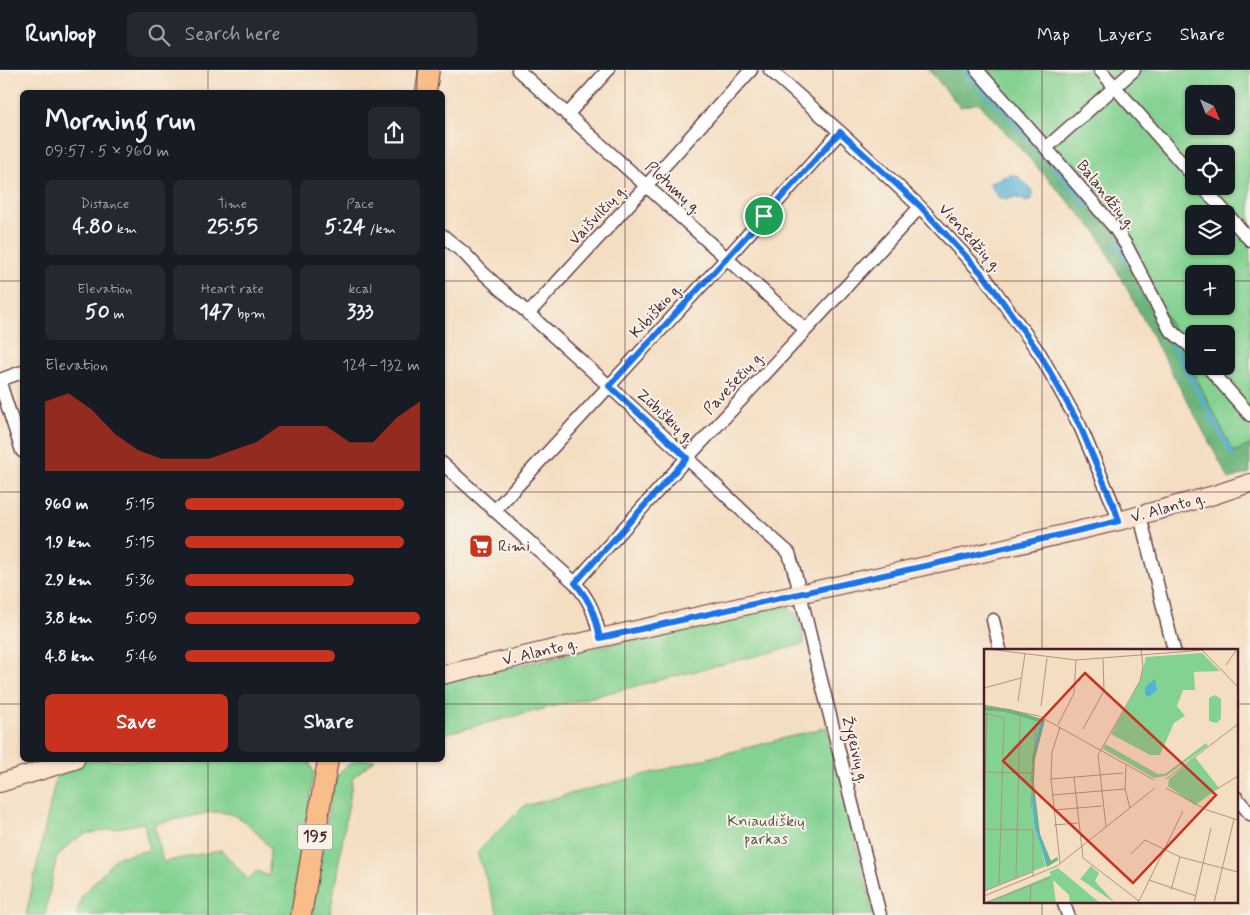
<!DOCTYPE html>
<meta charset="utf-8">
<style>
:root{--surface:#171b24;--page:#242831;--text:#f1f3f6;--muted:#9ea1a6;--line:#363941;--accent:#c8321e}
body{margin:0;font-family:Mynerve,sans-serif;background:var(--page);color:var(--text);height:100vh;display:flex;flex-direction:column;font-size:19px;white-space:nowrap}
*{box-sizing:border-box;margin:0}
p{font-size:16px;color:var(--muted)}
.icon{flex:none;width:28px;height:28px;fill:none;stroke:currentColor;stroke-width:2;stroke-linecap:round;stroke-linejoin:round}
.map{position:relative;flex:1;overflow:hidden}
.panel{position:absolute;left:20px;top:20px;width:425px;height:672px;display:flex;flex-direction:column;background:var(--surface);border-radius:8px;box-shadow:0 1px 4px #0004}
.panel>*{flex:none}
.needle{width:32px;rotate:137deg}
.buttons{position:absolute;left:1185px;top:15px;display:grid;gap:10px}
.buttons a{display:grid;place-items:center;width:50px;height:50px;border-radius:8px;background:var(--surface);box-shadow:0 1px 4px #0004;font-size:25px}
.pin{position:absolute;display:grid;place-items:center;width:42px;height:42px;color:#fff;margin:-21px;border:2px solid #fff;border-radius:50%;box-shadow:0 1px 5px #0007}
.round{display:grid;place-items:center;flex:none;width:52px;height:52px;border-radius:8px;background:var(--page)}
.summary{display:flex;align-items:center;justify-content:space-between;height:85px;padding:0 25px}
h1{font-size:28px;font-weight:700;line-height:38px}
.figures{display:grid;grid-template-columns:repeat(3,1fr);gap:8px;height:85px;padding:5px 25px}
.figures div{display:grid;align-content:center;border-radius:8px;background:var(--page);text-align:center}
.figures b{font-size:21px;font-weight:700}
.figures small{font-size:14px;font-weight:400}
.figures p{font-size:14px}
.chart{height:140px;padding:10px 25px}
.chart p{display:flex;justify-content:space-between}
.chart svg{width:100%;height:90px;margin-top:5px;fill:var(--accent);opacity:.7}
.action{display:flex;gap:10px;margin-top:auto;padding:10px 25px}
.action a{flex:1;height:58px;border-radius:8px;background:var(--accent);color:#fff;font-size:20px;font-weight:700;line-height:58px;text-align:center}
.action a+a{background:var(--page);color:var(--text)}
ul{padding:0 25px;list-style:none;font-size:16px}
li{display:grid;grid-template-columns:80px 60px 1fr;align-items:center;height:38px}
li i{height:12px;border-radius:6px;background:var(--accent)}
header{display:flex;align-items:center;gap:30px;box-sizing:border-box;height:70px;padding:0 25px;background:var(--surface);border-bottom:1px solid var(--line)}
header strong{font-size:24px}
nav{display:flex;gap:28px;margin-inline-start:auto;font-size:18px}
.search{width:350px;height:45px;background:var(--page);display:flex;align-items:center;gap:12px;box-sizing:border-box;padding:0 18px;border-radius:8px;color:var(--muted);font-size:19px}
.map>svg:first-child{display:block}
.green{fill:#84d291;stroke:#67785e;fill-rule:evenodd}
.forest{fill:#6bb47b;stroke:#5a6a53}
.water{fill:#56b1d4;stroke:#506880}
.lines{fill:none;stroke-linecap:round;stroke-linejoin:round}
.stream{stroke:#56b1d4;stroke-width:4}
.minor-casing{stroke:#643c42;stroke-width:15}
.secondary-casing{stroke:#643c42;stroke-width:20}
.primary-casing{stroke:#643c42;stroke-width:22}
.minor{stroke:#fff;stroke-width:12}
.secondary{stroke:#fce5d0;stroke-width:18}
.primary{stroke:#f8bd89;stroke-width:20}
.route-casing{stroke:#fff;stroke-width:10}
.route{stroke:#1a73e8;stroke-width:6}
.grid{fill:none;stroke:#4a1f2b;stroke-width:1;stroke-opacity:0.55}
.labels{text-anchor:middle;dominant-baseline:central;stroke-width:4;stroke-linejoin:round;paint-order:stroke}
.shield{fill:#f7f3e8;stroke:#7e5f64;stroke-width:1}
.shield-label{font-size:15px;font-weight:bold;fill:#4a1f2b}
.street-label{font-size:16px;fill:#4a1f2b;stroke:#f7f3e8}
.poi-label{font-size:16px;fill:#4a1f2b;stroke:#f7f3e8;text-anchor:start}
.park-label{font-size:16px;fill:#5b554a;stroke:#f7f3e8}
.inset-river{fill:none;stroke:#56b1d4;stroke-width:2.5}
.inset-road{fill:none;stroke:#b09286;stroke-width:1}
.view{fill:#c8321e;fill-opacity:0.15;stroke:#c8321e;stroke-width:2.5}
.inset-edge{fill:none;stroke:#4a1f2b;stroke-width:2.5}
</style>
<header>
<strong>Runloop</strong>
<div class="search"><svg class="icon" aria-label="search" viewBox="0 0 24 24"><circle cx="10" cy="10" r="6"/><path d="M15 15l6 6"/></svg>Search here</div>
<nav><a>Map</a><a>Layers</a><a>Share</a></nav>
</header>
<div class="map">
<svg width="1250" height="845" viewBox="0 0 1250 845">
<rect width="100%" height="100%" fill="#f7f3e8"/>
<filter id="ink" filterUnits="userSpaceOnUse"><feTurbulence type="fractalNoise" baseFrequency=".02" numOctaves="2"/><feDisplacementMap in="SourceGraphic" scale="10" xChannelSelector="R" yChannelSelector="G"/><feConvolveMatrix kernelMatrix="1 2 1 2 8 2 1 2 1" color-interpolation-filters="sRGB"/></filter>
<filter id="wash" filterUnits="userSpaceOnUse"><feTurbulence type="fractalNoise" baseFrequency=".0096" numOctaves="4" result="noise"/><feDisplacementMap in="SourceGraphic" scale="20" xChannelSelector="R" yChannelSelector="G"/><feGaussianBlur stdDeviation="1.12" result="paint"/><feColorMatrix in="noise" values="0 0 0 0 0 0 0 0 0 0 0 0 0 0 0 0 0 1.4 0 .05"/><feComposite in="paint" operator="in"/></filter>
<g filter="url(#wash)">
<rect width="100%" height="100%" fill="#f4dec2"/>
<!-- green -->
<path class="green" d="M 972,0 L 1250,0 L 1250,375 L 1233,382 L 1125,163 ZM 1194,24 L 1226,24 L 1226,56 L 1194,56 ZM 1194,84 L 1226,84 L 1226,116 L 1194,116 ZM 1194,144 L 1226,144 L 1226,176 L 1194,176 ZM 1194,204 L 1226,204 L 1226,236 L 1194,236 ZM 1194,264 L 1226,264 L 1226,296 L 1194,296 Z
M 783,535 C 804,545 801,554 804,574 L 443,664 L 442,613 Z
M 827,657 L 874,845 L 498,845 L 477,782 L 524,736 Z
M 75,690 L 308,690 L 314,703 L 310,726 L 297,845 L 76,845 L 82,826 L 117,787 L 149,780 L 144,753 L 85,764 L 71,772 L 56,789 L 45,845 L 26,845 L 59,694 ZM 212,742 C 242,741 252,758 270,778 L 269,806 L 257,801 L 248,809 L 221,780 L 163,792 L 154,754 Z
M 359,690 L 375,690 L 353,707 L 330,845 L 312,845 L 332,718 C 339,702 342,697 359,690 Z"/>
<!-- forest -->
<path class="forest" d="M 929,0 L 972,0 L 1125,163 L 1233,382 L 1250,375 L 1250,403 L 1229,409 L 1097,163 L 979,33 L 960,37 Z"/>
<!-- water -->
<path class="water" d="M 1009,105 L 1017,105 L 1030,118 L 1033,124 L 1032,128 L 1028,132 L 1017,128 L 1012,128 L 1006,130 L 1001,129 L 996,125 L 990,114 L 991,112 Z"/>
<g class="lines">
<!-- stream -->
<path class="stream" d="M 962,0 L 1004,41 L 1088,136
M 1117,173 L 1130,195
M 1166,263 L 1232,384"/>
</g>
</g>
<g filter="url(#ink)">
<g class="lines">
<!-- minor casing -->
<g class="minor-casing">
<path id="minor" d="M 518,0 L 806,260
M 770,0 L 840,62 L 920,137 L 985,207 L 1040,284 L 1080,356 L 1115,439 L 1119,451
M 977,0 L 1046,78 L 1114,157 L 1126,175 L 1170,260 L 1189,275 L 1194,281
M 1100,0 L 1194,107
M 567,45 L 608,0
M 1046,78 L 1134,0
M 1202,116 L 1250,170
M 442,165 L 464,183 L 482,202 L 609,316 L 687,388 L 753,451 L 789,483 L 797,511 L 813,578 L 880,845
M 528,244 L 646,116 L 751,0
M 1207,296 L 1250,345
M 0,310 L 22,302
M 0,313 L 22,381
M 442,393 L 575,513 C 591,532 595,544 600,568
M 495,440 L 726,189 L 840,62
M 1140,446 L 1174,580
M 575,513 L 687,388 L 920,137
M 993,550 L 1000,580
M 1236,727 L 1250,744
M 1063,831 L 1068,845"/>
</g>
<!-- secondary casing -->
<g class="secondary-casing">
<path id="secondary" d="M 442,605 L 600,568 L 970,486 L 1119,451 L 1214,425 L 1250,413
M 0,713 L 75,690"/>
</g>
<!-- primary casing -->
<g class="primary-casing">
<path id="primary" d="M 426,22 L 429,0
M 301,845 L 328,690"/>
</g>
<!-- minor -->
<use href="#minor" class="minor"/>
<!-- secondary -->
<use href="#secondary" class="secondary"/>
<!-- primary -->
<use href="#primary" class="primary"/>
</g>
</g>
<g class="lines" filter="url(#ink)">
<!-- route casing -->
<g class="route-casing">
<path id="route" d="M 840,62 L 920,136 L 985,207 L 1040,284 L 1080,356 L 1115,439 L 1119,451 L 970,486 L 600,568 C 595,544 591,532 575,513 L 687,388 L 609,316 L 726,189 Z"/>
</g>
<!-- route -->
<use href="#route" class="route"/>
</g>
<!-- grid -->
<path class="grid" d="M 208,0 L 208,22M 417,0 L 417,22M 625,0 L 625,845M 833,0 L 833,845M 1042,0 L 1042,580M 0,211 L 22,211M 442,211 L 1194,211M 1226,211 L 1250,211M 0,422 L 22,422M 442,422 L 1250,422M 0,634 L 22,634M 442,634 L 985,634M 1236,634 L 1250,634M 208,690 L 208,845M 417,690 L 417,845M 1042,831 L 1042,845"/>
<!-- icons -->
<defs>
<g id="supermarket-square" transform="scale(1.25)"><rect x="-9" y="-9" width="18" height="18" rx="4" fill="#c8321e" stroke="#f7f3e8"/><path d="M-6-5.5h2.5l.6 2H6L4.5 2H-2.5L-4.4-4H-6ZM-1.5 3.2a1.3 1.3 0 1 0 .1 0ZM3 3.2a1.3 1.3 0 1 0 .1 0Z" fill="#fff"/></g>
</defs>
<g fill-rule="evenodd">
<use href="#supermarket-square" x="481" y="476"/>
</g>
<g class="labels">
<!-- shield labels -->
<rect class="shield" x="297.5" y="754.5" width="35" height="25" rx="4"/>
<g class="shield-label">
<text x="315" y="767">195</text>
</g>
<!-- street labels -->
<g class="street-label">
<text transform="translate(673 118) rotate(42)">Plotumų g.</text>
<text transform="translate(1106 125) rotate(51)">Balandžių g.</text>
<text transform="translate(598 145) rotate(-47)">Vaišvilčių g.</text>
<text transform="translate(970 168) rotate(48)">Viensėdžių g.</text>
<text transform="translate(656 241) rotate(-47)">Kibiškio g.</text>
<text transform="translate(734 313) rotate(-47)">Pavešečių g.</text>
<text transform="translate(665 346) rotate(42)">Zūbiškių g.</text>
<text transform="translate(1168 438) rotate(-15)">V. Alanto g.</text>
<text transform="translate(540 582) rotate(-13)">V. Alanto g.</text>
<text transform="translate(855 680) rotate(76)">Žygeivių g.</text>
</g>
<!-- poi labels -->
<g class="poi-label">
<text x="498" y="476">Rimi</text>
</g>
<!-- park labels -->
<g class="park-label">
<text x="766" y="751">Kniaudiškių<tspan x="766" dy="18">parkas</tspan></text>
</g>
</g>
<!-- overview -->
<g transform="translate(984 579)">
<rect width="254" height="254" fill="#f4dec2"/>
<path d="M 218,4 L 236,22 L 210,23 L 211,41 L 199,41 L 193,57 L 201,67 L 190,74 L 176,106 L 166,106 L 127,85 L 156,32 L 162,8 ZM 231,46 L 237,50 L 237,70 L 232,74 L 225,72 L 225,49 ZM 0,62 L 20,63 L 58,74 L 48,107 L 47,129 L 50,173 L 62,217 L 0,242 ZM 222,94 L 224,97 L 182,127 L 170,129 L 119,100 L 121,95 L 174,125 L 181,125 ZM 211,108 L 235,139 L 211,156 L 184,137 L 185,130 ZM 107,217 L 115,224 L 111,232 L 131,254 L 96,230 ZM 74,219 L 116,254 L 86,254 L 85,246 L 69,231 L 72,254 L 0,254 L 67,226 L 65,223 Z" fill="#84d291"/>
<path d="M 0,57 L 26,60 L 61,71 L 51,110 L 50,135 L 56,185 L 67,212 L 73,208 L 74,211 L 63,218 L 50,173 L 47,129 L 48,107 L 58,74 L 20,63 L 0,62 Z" fill="#6bb47b"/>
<path d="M 171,30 L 173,41 L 164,48 L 161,45 L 161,38 Z" fill="#56b1d4"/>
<path class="inset-river" d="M 52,97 L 58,74M 49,148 L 52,178 L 64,215"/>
<path class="inset-road" d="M 4,0 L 92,11 L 220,1M 217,0 L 254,38M 242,16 L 253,0M 0,39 L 37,29M 34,52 L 41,5M 0,56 L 55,67 L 170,131M 57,57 L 63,9M 0,64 L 20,69 L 15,235M 74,76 L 90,44 L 92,11M 99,80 L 120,42 L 119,10M 142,116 L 141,140 L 146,159M 1,123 L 48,124M 90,128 L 99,209 L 155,252M 67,130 L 139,124M 182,130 L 254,75M 182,139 L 223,161 L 254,171M 233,140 L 254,127M 68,146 L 141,140M 47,159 L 52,75M 69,161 L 118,157M 70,176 L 94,174M 122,178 L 114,106 L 156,32 L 159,18 L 157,0M 0,180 L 49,181 L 49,228M 0,183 L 3,64M 147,205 L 161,191 L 196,208 L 254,223M 76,214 L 67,130 L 68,103 L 76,78M 32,229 L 36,68M 165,231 L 212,247M 187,241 L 196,208M 0,242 L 48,223M 0,247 L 73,217 L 171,139M 1,254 L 66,229M 46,254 L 47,237M 154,254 L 199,162M 210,254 L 227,179M 230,254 L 250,170"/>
<path class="view" d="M 101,24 L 232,146 L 149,234 L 19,112 Z"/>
<rect width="254" height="254" class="inset-edge"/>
</g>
</svg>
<div class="buttons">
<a><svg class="needle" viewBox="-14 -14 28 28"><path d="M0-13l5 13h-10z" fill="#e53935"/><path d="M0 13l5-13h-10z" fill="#9ea1a6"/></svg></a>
<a><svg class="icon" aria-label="locate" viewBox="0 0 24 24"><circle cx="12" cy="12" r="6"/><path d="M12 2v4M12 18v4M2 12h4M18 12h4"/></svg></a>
<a><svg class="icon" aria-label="layers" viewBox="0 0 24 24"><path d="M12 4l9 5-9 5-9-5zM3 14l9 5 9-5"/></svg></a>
<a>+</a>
<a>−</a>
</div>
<div class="pin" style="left:764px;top:146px;background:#1e9e55"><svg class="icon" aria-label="arrive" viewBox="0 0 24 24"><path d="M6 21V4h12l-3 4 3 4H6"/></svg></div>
<section class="panel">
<div class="summary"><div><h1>Morning run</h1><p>09:57 · 5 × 960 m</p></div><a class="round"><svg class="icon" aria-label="share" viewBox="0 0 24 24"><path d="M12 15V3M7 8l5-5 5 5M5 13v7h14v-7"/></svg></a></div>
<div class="figures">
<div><p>Distance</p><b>4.80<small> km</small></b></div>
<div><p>Time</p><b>25:55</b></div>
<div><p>Pace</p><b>5:24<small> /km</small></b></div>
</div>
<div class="figures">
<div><p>Elevation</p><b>50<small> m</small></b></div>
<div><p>Heart rate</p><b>147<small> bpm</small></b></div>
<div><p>kcal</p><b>333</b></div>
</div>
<div class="chart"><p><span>Elevation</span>124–132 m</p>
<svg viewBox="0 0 160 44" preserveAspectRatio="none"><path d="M0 44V10L10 6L20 14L30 26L40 34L50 38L60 38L70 38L80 34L90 30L100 22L110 22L120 22L130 30L140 30L150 18L160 10V44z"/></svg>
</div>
<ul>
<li><b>960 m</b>5:15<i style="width:93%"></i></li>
<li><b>1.9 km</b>5:15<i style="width:93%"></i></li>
<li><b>2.9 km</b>5:36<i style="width:72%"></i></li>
<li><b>3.8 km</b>5:09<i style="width:100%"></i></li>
<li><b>4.8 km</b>5:46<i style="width:64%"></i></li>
</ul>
<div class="action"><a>Save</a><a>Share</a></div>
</section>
</div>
